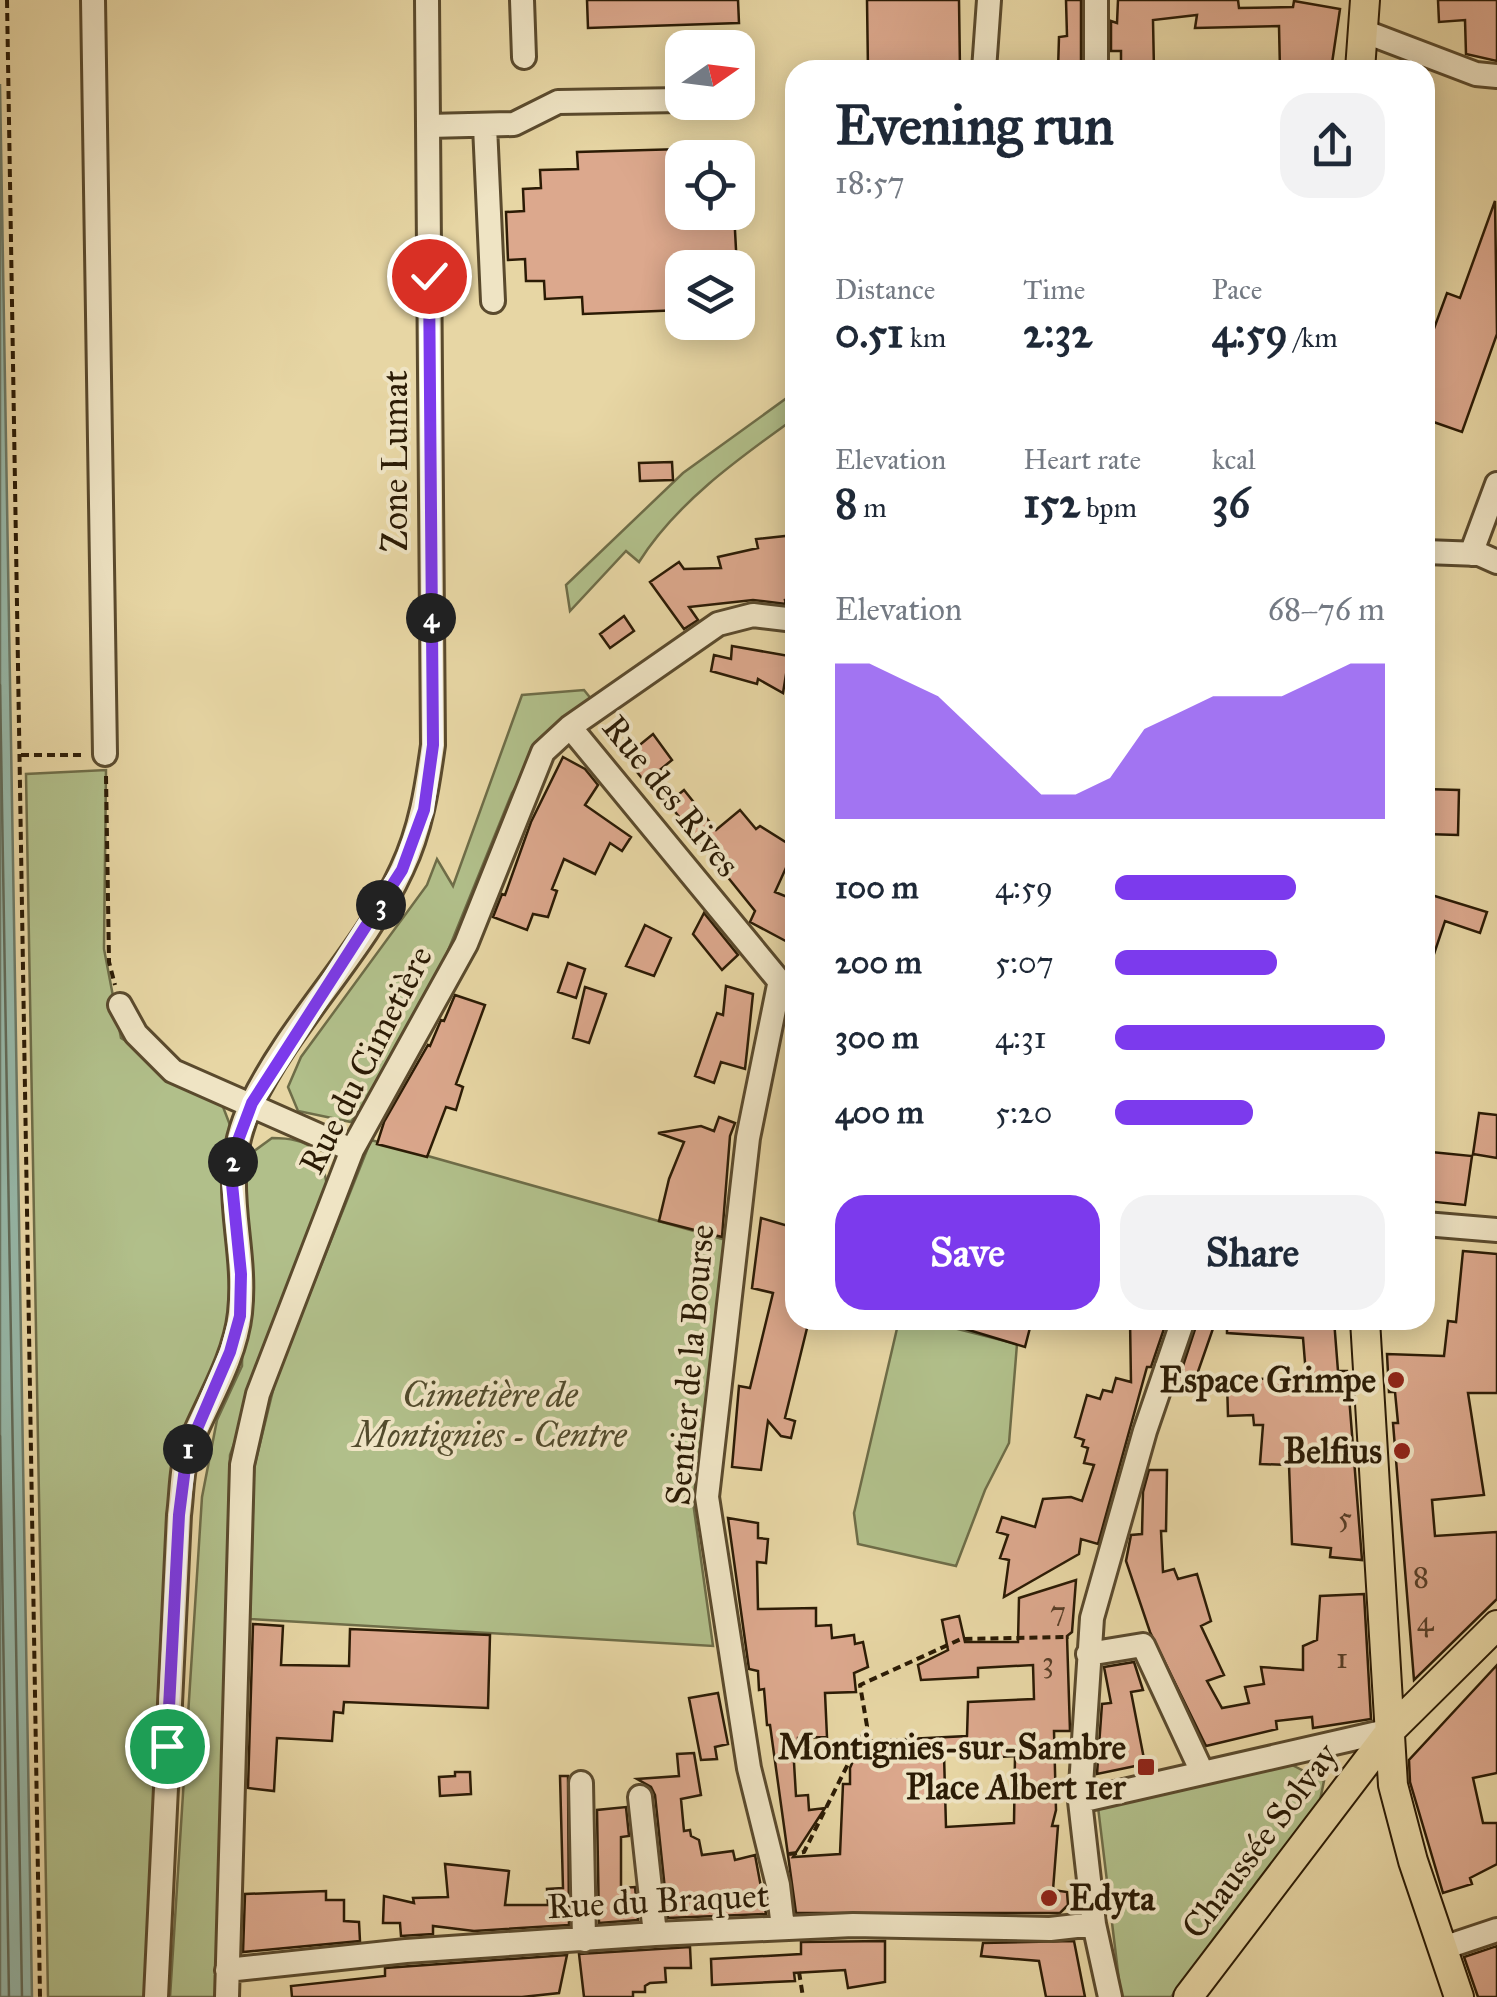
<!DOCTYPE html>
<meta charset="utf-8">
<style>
:root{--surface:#fff;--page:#f2f2f3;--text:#1f2937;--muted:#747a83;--accent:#7c3aed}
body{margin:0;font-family:"IM FELL Great Primer",serif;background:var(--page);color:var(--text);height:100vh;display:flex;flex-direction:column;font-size:38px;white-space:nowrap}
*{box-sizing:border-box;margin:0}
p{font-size:32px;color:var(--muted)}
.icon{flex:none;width:55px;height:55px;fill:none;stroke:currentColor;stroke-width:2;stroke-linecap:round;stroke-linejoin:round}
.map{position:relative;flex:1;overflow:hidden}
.drawer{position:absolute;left:785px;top:60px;width:650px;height:1270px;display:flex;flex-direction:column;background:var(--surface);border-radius:30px;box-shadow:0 5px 25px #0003}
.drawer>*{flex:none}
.needle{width:65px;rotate:76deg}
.controls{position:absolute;left:665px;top:30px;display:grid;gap:20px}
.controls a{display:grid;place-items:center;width:90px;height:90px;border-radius:20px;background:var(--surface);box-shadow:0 5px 25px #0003;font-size:50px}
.pin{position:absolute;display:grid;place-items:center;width:85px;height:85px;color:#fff;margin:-42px;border:5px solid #fff;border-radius:50%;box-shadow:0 2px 10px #0007}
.km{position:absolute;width:50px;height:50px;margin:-25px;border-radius:50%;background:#222;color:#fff;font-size:28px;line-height:50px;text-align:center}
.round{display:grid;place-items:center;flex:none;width:105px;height:105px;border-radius:30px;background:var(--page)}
.overview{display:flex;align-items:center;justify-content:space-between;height:170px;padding:0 50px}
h1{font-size:55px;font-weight:800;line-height:75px}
.figures{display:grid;grid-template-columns:repeat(3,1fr);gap:15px;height:170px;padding:10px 50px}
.figures div{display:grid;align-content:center}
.figures b{font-size:42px;font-weight:800}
.figures small{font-size:28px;font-weight:400}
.figures p{font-size:28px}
.chart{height:280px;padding:20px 50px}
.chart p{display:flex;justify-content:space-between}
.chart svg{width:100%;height:180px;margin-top:10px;fill:var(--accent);opacity:.7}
.cta{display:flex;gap:20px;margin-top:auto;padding:20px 50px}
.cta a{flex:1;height:115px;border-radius:30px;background:var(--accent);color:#fff;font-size:40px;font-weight:800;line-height:115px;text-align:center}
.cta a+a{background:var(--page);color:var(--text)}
ul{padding:0 50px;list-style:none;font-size:32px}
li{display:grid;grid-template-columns:160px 120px 1fr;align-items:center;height:75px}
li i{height:25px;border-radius:12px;background:var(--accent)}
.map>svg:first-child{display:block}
.green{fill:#b1bf8a;stroke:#6e6d48;stroke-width:2.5}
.water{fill:#97b9aa;stroke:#6c7a68;stroke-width:2.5}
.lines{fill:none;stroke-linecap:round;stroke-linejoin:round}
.shore{stroke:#616a58;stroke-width:2.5}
.building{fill:#dca88d;stroke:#2b1b05;stroke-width:2.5;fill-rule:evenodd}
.minor-casing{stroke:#5a4a2d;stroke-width:28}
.major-casing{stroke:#2b1b05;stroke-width:32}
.path{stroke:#2b1b05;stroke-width:4;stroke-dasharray:8 5;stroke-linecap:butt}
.minor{stroke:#efe4c4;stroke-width:22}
.major{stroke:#e7d6a4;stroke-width:28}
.route-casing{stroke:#fff;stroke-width:20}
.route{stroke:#7c3aed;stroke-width:12}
.poi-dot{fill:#8f2418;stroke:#efe4c4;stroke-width:4}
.labels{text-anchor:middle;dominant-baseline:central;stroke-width:8;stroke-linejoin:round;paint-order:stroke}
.number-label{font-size:30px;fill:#573e27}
.street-label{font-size:35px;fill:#2b1b05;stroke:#efe4c4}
.poi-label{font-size:35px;font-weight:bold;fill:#2b1b05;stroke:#efe4c4;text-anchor:end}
.park-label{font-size:35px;font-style:italic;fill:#534c2d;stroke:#efe4c4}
</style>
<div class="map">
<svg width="1497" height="1997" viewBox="0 0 1497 1997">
<rect width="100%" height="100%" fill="#e7d6a4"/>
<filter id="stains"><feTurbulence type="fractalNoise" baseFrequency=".002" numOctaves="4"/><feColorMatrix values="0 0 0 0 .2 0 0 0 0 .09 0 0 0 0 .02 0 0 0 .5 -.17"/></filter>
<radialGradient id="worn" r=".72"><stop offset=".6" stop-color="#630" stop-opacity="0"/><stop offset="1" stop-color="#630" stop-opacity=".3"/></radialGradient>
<!-- green -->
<path class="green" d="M 795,392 L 795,418 C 738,459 676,503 639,562 L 626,551 L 570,611 L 566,585 L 683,473 Z
M 584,690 L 596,705 L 549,733 L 512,793 L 411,1042 L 351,1122 L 298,1111 L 288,1087 L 301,1057 L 427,885 L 437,859 L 453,886 L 522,695 Z
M 106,770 L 104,949 L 121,1038 L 220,1099 L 230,1125 L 233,1297 L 221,1352 L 194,1419 L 153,1997 L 48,1997 L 26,774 Z
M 272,1138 C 310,1138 322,1148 327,1187 L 230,1455 L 216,1997 L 170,1997 L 202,1497 L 217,1420 L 242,1366 L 245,1194 L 250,1154 Z
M 371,1140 L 726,1240 L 693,1502 L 713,1646 L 250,1619 L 254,1468 L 276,1378 Z
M 899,1320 L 934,1320 L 934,1323 L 1017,1344 L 1009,1443 L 985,1490 L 956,1566 L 858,1544 L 854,1513 Z
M 1290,1764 L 1324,1781 L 1318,1810 L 1171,1997 L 1121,1997 L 1098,1807 Z"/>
<!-- water -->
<path class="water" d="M 0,84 L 32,1997 L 0,1997 Z"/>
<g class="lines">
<!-- shore -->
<path class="shore" d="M 0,685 L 22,1997
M 0,1436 L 9,1997"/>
</g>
<!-- building -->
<path class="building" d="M 587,0 L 738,0 L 739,23 L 588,28 Z
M 867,0 L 959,0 L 960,70 L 868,70 Z
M 1066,0 L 1081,0 L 1081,70 L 1058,70 L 1059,37 L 1067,36 Z
M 1118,0 L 1238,0 L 1239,8 L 1293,7 L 1294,1 L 1340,9 L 1331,70 L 1280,70 L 1279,26 L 1195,28 L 1197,15 L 1153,20 L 1154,70 L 1121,70 L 1121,51 L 1111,51 L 1111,21 L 1117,23 Z
M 1438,0 L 1497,0 L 1497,61 L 1466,54 L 1465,20 L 1439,22 Z
M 682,149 L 682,212 L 734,212 L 737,268 L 682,268 L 682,310 L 583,314 L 582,297 L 545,299 L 544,281 L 526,281 L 525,259 L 508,260 L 506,212 L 524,211 L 523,189 L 541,188 L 540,170 L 578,169 L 577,152 Z
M 1495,201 L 1497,334 L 1462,432 L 1425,419 L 1425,353 L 1447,293 L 1460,298 Z
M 672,462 L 673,480 L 640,481 L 639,463 Z
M 795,535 L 795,598 L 785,600 L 786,604 L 753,600 L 689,607 L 698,620 L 684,629 L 650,582 L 679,562 L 684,569 L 721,568 L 718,557 L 758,548 L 756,539 Z
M 624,616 L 634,631 L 610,648 L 600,634 Z
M 732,646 L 789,656 L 783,693 L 758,679 L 757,684 L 711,671 L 714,655 L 731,659 Z
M 653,734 L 672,760 L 645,782 L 625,757 Z
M 563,757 L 585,769 L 598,785 L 585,805 L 631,837 L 622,851 L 610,843 L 595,874 L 564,859 L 552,889 L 557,891 L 548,917 L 533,914 L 527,930 L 493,917 L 502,894 L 505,895 L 531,822 Z
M 1425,789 L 1459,790 L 1458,835 L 1425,834 Z
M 684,790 L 716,830 L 740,810 L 756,829 L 760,826 L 795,848 L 775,892 L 795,900 L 795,946 L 750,922 L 755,911 L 668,803 Z
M 1425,893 L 1487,912 L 1480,933 L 1445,921 L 1428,972 L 1425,972 Z
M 704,913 L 738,955 L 722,970 L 693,934 Z
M 645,925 L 671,938 L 654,976 L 626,966 Z
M 568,963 L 585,969 L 576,998 L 558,992 Z
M 726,986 L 753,994 L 747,1051 L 745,1069 L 721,1062 L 714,1083 L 695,1076 L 717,1013 L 723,1015 Z
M 585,987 L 606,994 L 589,1043 L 573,1038 Z
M 455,995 L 485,1005 L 456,1084 L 463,1087 L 456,1110 L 446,1107 L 427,1157 L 377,1144 L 384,1122 L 428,1045 L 430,1046 L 441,1020 L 444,1021 Z
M 1479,1113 L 1497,1115 L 1497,1158 L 1473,1154 Z
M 719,1117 L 735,1123 L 730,1136 L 722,1237 L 659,1221 L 669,1179 L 684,1142 L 658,1133 L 701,1126 L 714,1131 Z
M 1431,1152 L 1472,1156 L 1465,1205 L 1425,1201 Z
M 761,1218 L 795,1228 L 795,1320 L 809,1320 L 785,1418 L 795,1421 L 791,1438 L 781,1436 L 768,1421 L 761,1470 L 732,1467 L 739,1386 L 750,1388 L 773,1293 L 752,1288 Z
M 1463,1251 L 1497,1254 L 1497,1393 L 1468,1393 L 1484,1495 L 1432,1500 L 1435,1536 L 1497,1532 L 1497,1599 L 1414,1680 L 1393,1423 L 1398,1423 L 1395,1392 L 1389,1392 L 1387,1354 L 1444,1356 L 1448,1321 L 1456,1322 Z
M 953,1320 L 1032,1320 L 1025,1347 L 952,1325 Z
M 1130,1320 L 1167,1320 L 1151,1367 L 1147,1367 L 1098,1544 L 1081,1539 L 1079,1554 L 1004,1597 L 1009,1560 L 1000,1558 L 1008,1535 L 997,1532 L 1002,1517 L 1035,1527 L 1043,1499 L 1071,1497 L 1082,1501 L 1094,1465 L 1084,1463 L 1088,1448 L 1082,1446 L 1084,1440 L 1075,1437 L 1087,1395 L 1100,1399 L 1103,1390 L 1112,1392 L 1116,1378 L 1131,1382 Z
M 1198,1320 L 1216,1320 L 1193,1386 L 1176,1387 Z
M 1334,1320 L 1338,1371 L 1347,1371 L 1362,1560 L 1330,1557 L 1331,1548 L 1292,1544 L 1289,1465 L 1260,1464 L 1263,1425 L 1254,1425 L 1253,1415 L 1228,1416 L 1227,1382 L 1306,1375 L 1303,1338 L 1227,1333 L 1227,1322 Z
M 1149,1470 L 1167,1470 L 1166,1531 L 1161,1531 L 1163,1572 L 1174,1569 L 1178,1579 L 1197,1574 L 1211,1621 L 1201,1626 L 1224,1675 L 1207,1681 L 1222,1708 L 1249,1703 L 1245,1687 L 1264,1684 L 1261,1667 L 1303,1670 L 1303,1646 L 1317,1640 L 1320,1596 L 1364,1594 L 1371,1719 L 1313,1728 L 1312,1717 L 1276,1721 L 1277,1729 L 1206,1746 L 1150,1632 L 1126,1561 L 1131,1535 L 1142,1534 L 1143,1492 Z
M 728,1518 L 758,1523 L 758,1538 L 768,1539 L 766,1563 L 757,1562 L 758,1609 L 816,1608 L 816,1626 L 831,1625 L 832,1638 L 854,1635 L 855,1644 L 863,1642 L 868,1667 L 854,1673 L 856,1692 L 825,1693 L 827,1737 L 798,1738 L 798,1746 L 793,1746 L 796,1796 L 808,1795 L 809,1810 L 825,1808 L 793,1857 L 840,1854 L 843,1784 L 850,1784 L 850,1768 L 859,1747 L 868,1747 L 868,1741 L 967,1736 L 968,1702 L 1034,1699 L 1033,1665 L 978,1668 L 978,1677 L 921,1680 L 918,1665 L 948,1650 L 942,1620 L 959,1616 L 965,1642 L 1018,1642 L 1019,1598 L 1076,1580 L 1072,1632 L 1067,1636 L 1070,1731 L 1054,1731 L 1056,1810 L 1052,1826 L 1058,1826 L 1053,1890 L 1067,1892 L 1068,1905 L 1060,1913 L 796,1913 L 770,1725 L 767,1725 L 764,1689 L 759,1690 L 758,1671 L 749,1669 ZM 986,1752 L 986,1758 L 1015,1756 L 1014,1823 L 946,1827 L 944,1754 Z
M 253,1624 L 283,1626 L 281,1665 L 349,1666 L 350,1629 L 490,1635 L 488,1708 L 344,1702 L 343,1713 L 334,1712 L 332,1741 L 277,1738 L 274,1791 L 248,1788 Z
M 1134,1662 L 1143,1690 L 1131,1692 L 1145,1764 L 1097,1774 L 1102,1704 L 1111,1703 L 1104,1667 Z
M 1497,1665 L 1497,1773 L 1473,1778 L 1483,1823 L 1497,1823 L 1497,1864 L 1470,1878 L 1472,1884 L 1443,1893 L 1410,1782 L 1409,1760 Z
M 718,1693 L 728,1744 L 715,1747 L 717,1759 L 701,1760 L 689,1698 Z
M 694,1753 L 701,1795 L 681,1799 L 684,1831 L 690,1830 L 691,1836 L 699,1840 L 702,1855 L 733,1851 L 735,1860 L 755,1855 L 766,1914 L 668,1918 L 655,1795 L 651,1787 L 637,1779 L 679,1776 L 677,1754 Z
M 455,1772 L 470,1772 L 471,1794 L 440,1796 L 439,1777 L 455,1776 Z
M 560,1776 L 568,1776 L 569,1925 L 474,1931 L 433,1926 L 433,1934 L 401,1936 L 400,1923 L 383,1923 L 384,1896 L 414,1903 L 413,1898 L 448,1897 L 445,1864 L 509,1871 L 505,1905 L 548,1905 L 547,1889 L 563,1888 Z
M 626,1807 L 629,1836 L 621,1837 L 621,1888 L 635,1887 L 638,1920 L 599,1923 L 597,1810 Z
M 326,1891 L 326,1900 L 344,1900 L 344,1921 L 359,1922 L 360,1941 L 243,1952 L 245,1894 Z
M 885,1941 L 885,1982 L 848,1988 L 845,1970 L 794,1973 L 795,1981 L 712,1985 L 711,1959 L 801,1954 L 801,1942 Z
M 1074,1941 L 1085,1997 L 1046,1997 L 1039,1961 L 981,1956 L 983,1943 Z
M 1497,1946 L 1497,1997 L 1478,1997 L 1464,1957 Z
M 690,1947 L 691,1968 L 665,1968 L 666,1982 L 650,1983 L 645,1986 L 645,1992 L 633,1992 L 633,1997 L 584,1997 L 579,1954 Z
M 567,1955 L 559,1993 L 522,1997 L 292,1997 L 291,1986 L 385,1976 L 385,1968 Z"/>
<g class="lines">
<!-- minor casing -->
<g class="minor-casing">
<path id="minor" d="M 93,0 L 105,754
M 522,0 L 524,57
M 1363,31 L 1476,74 L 1497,76
M 984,70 L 989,0
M 1096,70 L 1096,0
M 738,99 L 741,98
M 428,126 L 514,124 L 558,102 L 682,100
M 485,126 L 493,301
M 1425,552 L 1479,554 L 1497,562
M 1471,554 L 1497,484
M 570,727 L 795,1000
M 779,985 L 748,1138 L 707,1497 L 749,1768 L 778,1885 L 783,1928
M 120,1005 L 136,1034 L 173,1071 L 352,1150
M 1425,1224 L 1497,1230
M 1088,1654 L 1143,1645 L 1202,1772
M 581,1783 L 584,1940
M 640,1797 L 655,1934
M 1080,1801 L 1391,1730
M 1443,1948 L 1497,1930
M 227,1970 L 406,1951 L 655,1934 L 853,1925 L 1050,1929 L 1094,1924
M 156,1997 L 179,1515 C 182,1493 181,1468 189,1447 C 206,1404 235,1360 240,1313 C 248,1238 215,1180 251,1105 C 291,1021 363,954 402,869 C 421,829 427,788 433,745 L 427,0
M 227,1997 L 242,1465 L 258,1394 L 352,1150 L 466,944 L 543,752 L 570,727 L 718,624 L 753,615 L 795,620
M 1110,1997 L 1094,1924 L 1080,1801 L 1092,1618 L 1145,1431 L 1183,1320"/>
</g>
<!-- major casing -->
<g class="major-casing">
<path id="major" d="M 1360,70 L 1365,0
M 1365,1320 L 1393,1785 L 1413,1861 L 1459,1997
M 1188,1997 L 1391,1730 L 1497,1625"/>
</g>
<!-- path -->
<path class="path" d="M 7,0 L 40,1997
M 21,755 L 86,755
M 106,776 L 109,962 L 115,985
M 789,1854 L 804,1852 L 867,1726 L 860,1685 L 961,1639 L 1069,1637
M 799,1972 L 803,1997"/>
<!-- minor -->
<use href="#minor" class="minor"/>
<!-- major -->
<use href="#major" class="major"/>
</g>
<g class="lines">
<!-- route casing -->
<g class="route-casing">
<path id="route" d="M 167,1746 L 179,1515 L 187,1452 L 230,1352 L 240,1316 L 241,1274 L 231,1174 L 234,1151 L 252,1103 L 402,870 L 424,810 L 433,745 L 429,276"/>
</g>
<!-- route -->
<use href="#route" class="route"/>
</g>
<!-- markers -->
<g class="poi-dot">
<circle cx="1396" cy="1380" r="10"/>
<circle cx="1402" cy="1451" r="10"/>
<rect x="1136" y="1757" width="20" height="20" rx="5"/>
<circle cx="1049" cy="1898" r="10"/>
</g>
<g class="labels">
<!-- number labels -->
<g class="number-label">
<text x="1345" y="1517">5</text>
<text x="1421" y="1577">8</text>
<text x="1058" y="1611">7</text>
<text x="1425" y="1621">4</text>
<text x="1342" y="1658">1</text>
<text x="1048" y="1662">3</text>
</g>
<!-- street labels -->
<g class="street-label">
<text transform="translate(395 461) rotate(-90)">Zone Lumat</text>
<text transform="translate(671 796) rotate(51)">Rue des Rives</text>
<text transform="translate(366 1060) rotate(-63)">Rue du Cimetière</text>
<text transform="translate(690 1365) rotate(-85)">Sentier de la Bourse</text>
<text transform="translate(1260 1841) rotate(-53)">Chaussée Solvay</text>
<text transform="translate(658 1901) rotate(-3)">Rue du Braquet</text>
</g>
<!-- poi labels -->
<g class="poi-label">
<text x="1376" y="1380">Espace Grimpe</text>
<text x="1382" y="1451">Belfius</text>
<text x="1126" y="1747">Montignies-sur-Sambre<tspan x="1126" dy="40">Place Albert 1er</tspan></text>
<text x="1069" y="1898" text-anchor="start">Edyta</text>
</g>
<!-- park labels -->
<g class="park-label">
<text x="490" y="1395">Cimetière de<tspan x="490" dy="40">Montignies - Centre</tspan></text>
</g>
</g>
<rect width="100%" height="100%" filter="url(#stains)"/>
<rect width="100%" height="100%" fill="url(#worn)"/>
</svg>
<div class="controls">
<a><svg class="needle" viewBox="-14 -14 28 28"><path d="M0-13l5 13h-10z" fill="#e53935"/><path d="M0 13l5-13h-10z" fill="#747a83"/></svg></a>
<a><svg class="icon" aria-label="locate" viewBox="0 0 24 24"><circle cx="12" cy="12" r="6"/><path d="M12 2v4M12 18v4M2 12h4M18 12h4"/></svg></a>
<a><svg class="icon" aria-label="layers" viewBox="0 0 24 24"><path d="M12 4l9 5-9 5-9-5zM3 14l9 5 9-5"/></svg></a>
</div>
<div class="pin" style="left:167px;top:1746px;background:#1e9e55"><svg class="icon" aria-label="arrive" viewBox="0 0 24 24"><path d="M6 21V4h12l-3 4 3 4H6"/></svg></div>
<div class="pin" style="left:429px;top:276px;background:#d93025"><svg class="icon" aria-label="check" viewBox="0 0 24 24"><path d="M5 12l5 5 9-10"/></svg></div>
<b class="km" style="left:188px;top:1449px">1</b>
<b class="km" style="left:233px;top:1162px">2</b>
<b class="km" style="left:381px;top:905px">3</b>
<b class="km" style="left:431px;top:618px">4</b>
<section class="drawer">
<div class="overview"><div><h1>Evening run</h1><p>18:57</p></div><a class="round"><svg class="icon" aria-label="share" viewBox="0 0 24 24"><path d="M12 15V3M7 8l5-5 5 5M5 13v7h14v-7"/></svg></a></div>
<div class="figures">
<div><p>Distance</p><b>0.51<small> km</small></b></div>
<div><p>Time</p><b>2:32</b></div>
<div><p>Pace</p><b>4:59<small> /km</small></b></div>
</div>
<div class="figures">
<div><p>Elevation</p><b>8<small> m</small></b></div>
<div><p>Heart rate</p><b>152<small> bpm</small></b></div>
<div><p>kcal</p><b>36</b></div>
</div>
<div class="chart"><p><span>Elevation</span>68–76 m</p>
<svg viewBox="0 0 160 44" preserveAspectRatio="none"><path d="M0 44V6L10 6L20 10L30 14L40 22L50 30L60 38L70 38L80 34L90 22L100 18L110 14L120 14L130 14L140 10L150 6L160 6V44z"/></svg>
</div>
<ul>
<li><b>100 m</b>4:59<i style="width:67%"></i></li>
<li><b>200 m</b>5:07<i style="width:60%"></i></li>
<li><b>300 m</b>4:31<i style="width:100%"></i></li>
<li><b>400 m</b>5:20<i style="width:51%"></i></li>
</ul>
<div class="cta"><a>Save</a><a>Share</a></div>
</section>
</div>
